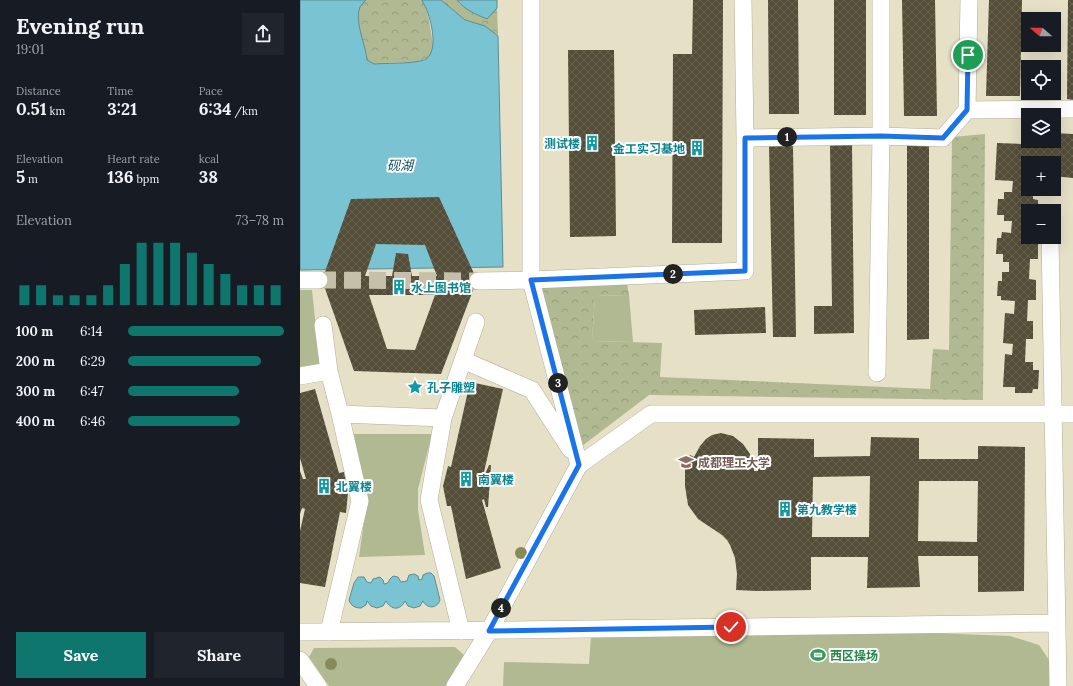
<!DOCTYPE html>
<meta charset="utf-8">
<style>
:root{--surface:#171b24;--page:#20242c;--text:#f1f3f6;--muted:#9ea1a6;--accent:#0f766e}
body{margin:0;font-family:Lora,"Noto Sans SC",serif;background:var(--page);color:var(--text);height:100vh;display:flex;flex-direction:column;font-size:15px;white-space:nowrap}
*{box-sizing:border-box;margin:0}
p{font-size:13px;color:var(--muted)}
.icon{flex:none;width:22px;height:22px;fill:none;stroke:currentColor;stroke-width:2;stroke-linecap:round;stroke-linejoin:round}
.map{position:relative;flex:1;overflow:hidden}
.details{display:flex;flex-direction:column;background:var(--surface);width:300px}
.details>*{flex:none}
.needle{width:26px;rotate:290deg}
.fabs{position:absolute;left:721px;top:12px;display:grid;gap:8px}
.fabs a{display:grid;place-items:center;width:40px;height:40px;border-radius:0px;background:var(--surface);box-shadow:0 4px 16px #0002;font-size:20px}
.pin{position:absolute;display:grid;place-items:center;width:34px;height:34px;color:#fff;margin:-17px;border:2px solid #fff;border-radius:50%;box-shadow:0 1px 4px #0007}
.km{position:absolute;width:20px;height:20px;margin:-10px;border-radius:50%;background:#222;color:#fff;font-size:11px;line-height:20px;text-align:center}
.round{display:grid;place-items:center;flex:none;width:42px;height:42px;border-radius:0px;background:var(--page)}
.summary{display:flex;align-items:center;justify-content:space-between;height:68px;padding:0 16px}
h1{font-size:22px;font-weight:800;line-height:30px}
.stats{display:grid;grid-template-columns:repeat(3,1fr);gap:6px;height:68px;padding:4px 16px}
.stats div{display:grid;align-content:center}
.stats b{font-size:17px;font-weight:800}
.stats small{font-size:11px;font-weight:400}
.stats p{font-size:11px}
.chart{height:112px;padding:8px 16px}
.chart p{display:flex;justify-content:space-between}
.chart svg{width:100%;height:72px;margin-top:4px;stroke:var(--accent);stroke-width:6}
.action{display:flex;gap:8px;margin-top:auto;padding:8px 16px}
.action a{flex:1;height:46px;border-radius:0px;background:var(--accent);color:#fff;font-size:16px;font-weight:800;line-height:46px;text-align:center}
.action a+a{background:var(--page);color:var(--text)}
ul{padding:0 16px;list-style:none;font-size:13px}
li{display:grid;grid-template-columns:64px 48px 1fr;align-items:center;height:30px}
li i{height:10px;border-radius:5px;background:var(--accent)}
main{display:flex;flex:1;min-height:0}
.map>svg:first-child{display:block}
.grass{fill:#b0b991}
.forest{fill:url(#forest-crowns)}
.water{fill:#7ac3d2;stroke:#5a8c94}
.building{fill:url(#building-cross-hatch);fill-rule:evenodd}
.lines{fill:none;stroke-linecap:round;stroke-linejoin:round}
.minor-tunnel{stroke:#c6c0aa;stroke-width:17;stroke-dasharray:17 8;stroke-linecap:butt}
.minor-casing{stroke:#b3ad96;stroke-width:18}
.minor{stroke:#fff;stroke-width:17}
.tree{fill:#878a5a}
.route-casing{stroke:#fff;stroke-width:8}
.route{stroke:#1a73e8;stroke-width:5}
.labels{text-anchor:middle;dominant-baseline:central;stroke-width:4;stroke-linejoin:round;paint-order:stroke}
.culture-label{font-size:12px;font-weight:bold;fill:#0d838f;stroke:#fff;text-anchor:start}
.education-label{font-size:12px;font-weight:bold;fill:#785e54;stroke:#fff;text-anchor:start}
.leisure-label{font-size:12px;font-weight:bold;fill:#27864d;stroke:#fff;text-anchor:start}
.water-label{font-size:13px;font-style:italic;fill:#11515d;stroke:#fff}
</style>
<main>
<section class="details">
<div class="summary"><div><h1>Evening run</h1><p>19:01</p></div><a class="round"><svg class="icon" aria-label="share" viewBox="0 0 24 24"><path d="M12 15V3M7 8l5-5 5 5M5 13v7h14v-7"/></svg></a></div>
<div class="stats">
<div><p>Distance</p><b>0.51<small> km</small></b></div>
<div><p>Time</p><b>3:21</b></div>
<div><p>Pace</p><b>6:34<small> /km</small></b></div>
</div>
<div class="stats">
<div><p>Elevation</p><b>5<small> m</small></b></div>
<div><p>Heart rate</p><b>136<small> bpm</small></b></div>
<div><p>kcal</p><b>38</b></div>
</div>
<div class="chart"><p><span>Elevation</span>73–78 m</p>
<svg viewBox="0 0 160 44" preserveAspectRatio="none"><path d="M5 44V32M15 44V32M25 44V38M35 44V38M45 44V38M55 44V32M65 44V19M75 44V6M85 44V6M95 44V6M105 44V12M115 44V19M125 44V25M135 44V32M145 44V32M155 44V32"/></svg>
</div>
<ul>
<li><b>100 m</b>6:14<i style="width:100%"></i></li>
<li><b>200 m</b>6:29<i style="width:85%"></i></li>
<li><b>300 m</b>6:47<i style="width:71%"></i></li>
<li><b>400 m</b>6:46<i style="width:72%"></i></li>
</ul>
<div class="action"><a>Save</a><a>Share</a></div>
</section>
<div class="map">
<svg width="773" height="686" viewBox="0 0 773 686">
<defs>
<pattern id="forest-crowns" width="20" height="18" patternUnits="userSpaceOnUse"><rect width="20" height="18" fill="#b0b991"/><path d="M2 6a3 3 0 1 1 6 0M12 15a3 3 0 1 1 6 0" fill="none" stroke="#969e7c"/></pattern>
<pattern id="building-cross-hatch" width="8" height="8" patternUnits="userSpaceOnUse"><rect width="8" height="8" fill="#544e39"/><path d="M0 0l8 8M0 8l8-8" fill="none" stroke="#686352"/></pattern>
</defs>
<rect width="100%" height="100%" fill="#e6e0c7"/>
<!-- grass -->
<path class="grass" d="M 0,290 L 12,290 L 20,366 L 4,366 L 0,367 Z
M 329,295 L 333,342 L 292,341 L 295,296 Z
M 52,434 L 132,434 L 118,489 L 118,510 L 125,555 L 59,557 L 66,507 L 66,486 Z
M 605,632 L 710,636 L 739,645 L 749,660 L 751,686 L 203,686 L 204,662 L 289,664 L 291,636 Z
M 155,647 L 165,656 L 147,686 L 29,686 L 9,657 L 14,648 Z"/>
<!-- forest -->
<path class="forest" d="M 66,0 L 122,0 L 126,8 L 129,20 L 133,44 L 132,53 L 127,58 L 117,62 L 84,63 L 74,64 L 67,60 C 66,46 54,21 60,7 C 61,5 64,2 66,0 Z
M 141,0 L 157,0 L 161,5 L 186,18 L 197,8 L 198,36 L 185,26 L 165,20 Z
M 685,134 L 683,400 L 349,395 L 282,446 L 240,286 L 327,283 L 329,295 L 295,296 L 292,341 L 362,343 L 360,377 L 630,389 L 633,349 L 649,350 L 652,137 Z"/>
<!-- water -->
<path class="water" d="M 0,0 L 66,0 C 64,2 61,5 60,7 C 54,21 66,46 67,60 L 74,64 C 85,63 118,64 126,59 C 139,50 131,20 126,8 C 125,6 123,3 122,0 L 141,0 L 165,20 L 185,26 L 198,36 L 203,267 L 0,270 Z
M 157,0 L 197,0 L 197,8 L 187,19 C 175,14 165,10 157,0 Z
M 127,573 L 131,573 L 134,576 L 140,600 C 137,609 127,609 123,601 L 120,606 L 114,608 L 108,606 L 105,601 C 100,611 91,610 86,601 L 83,606 L 77,608 L 71,606 L 67,601 L 66,605 L 61,608 C 55,608 51,606 49,600 L 54,583 L 58,577 L 64,577 L 67,582 L 71,583 L 73,579 L 80,577 L 83,580 L 84,584 L 88,583 L 90,579 L 93,576 L 98,577 L 101,582 L 107,581 L 109,575 L 114,574 L 118,576 L 119,580 L 122,579 L 123,575 Z"/>
<!-- building -->
<path class="building" d="M 393,0 L 423,0 L 422,243 L 372,243 L 373,54 L 392,54 Z
M 468,0 L 498,0 L 499,114 L 469,114 Z
M 534,0 L 566,0 L 566,115 L 534,115 Z
M 602,0 L 635,0 L 637,116 L 604,116 Z
M 689,0 L 722,0 L 720,96 L 686,96 Z
M 768,0 L 773,0 L 773,100 L 767,99 Z
M 268,50 L 314,50 L 316,236 L 270,237 Z
M 724,131 L 728,131 L 728,141 L 754,141 L 754,133 L 773,134 L 773,178 L 754,176 L 754,163 L 728,163 L 728,167 L 723,175 L 728,179 L 728,189 L 733,189 L 733,199 L 738,200 L 738,211 L 728,211 L 728,237 L 738,237 L 738,259 L 730,259 L 729,279 L 736,280 L 736,300 L 728,300 L 727,321 L 733,321 L 733,339 L 726,339 L 725,362 L 733,362 L 733,370 L 739,370 L 738,389 L 733,389 L 732,393 L 715,393 L 715,387 L 703,387 L 705,354 L 712,355 L 713,344 L 703,343 L 705,313 L 714,314 L 715,301 L 701,300 L 701,296 L 697,296 L 698,281 L 702,281 L 702,272 L 709,272 L 709,262 L 703,262 L 703,254 L 696,254 L 697,238 L 701,238 L 702,232 L 711,233 L 712,221 L 704,221 L 704,215 L 697,215 L 698,199 L 704,199 L 704,192 L 712,192 L 713,181 L 695,180 L 697,143 L 724,144 Z
M 552,144 L 554,333 L 514,334 L 514,306 L 532,306 L 530,145 Z
M 607,144 L 629,144 L 629,339 L 607,340 Z
M 469,146 L 493,146 L 496,337 L 473,337 Z
M 139,197 L 177,280 L 141,374 L 54,371 L 22,280 L 51,199 ZM 76,244 L 125,245 L 137,276 L 112,276 L 108,254 L 96,253 L 92,276 L 65,276 ZM 69,295 L 135,295 L 115,350 L 87,349 Z
M 465,307 L 466,333 L 395,335 L 394,310 Z
M 170,382 L 203,389 L 184,472 L 186,472 L 189,465 L 191,465 L 188,507 L 186,507 L 184,499 L 182,500 L 201,568 L 166,579 L 151,506 L 147,506 L 143,486 L 148,466 L 151,467 Z
M 15,389 L 39,473 L 44,472 L 48,493 L 46,513 L 40,512 L 25,587 L 0,583 L 0,531 L 5,509 L 2,508 L 0,514 L 0,471 L 3,479 L 6,479 L 0,458 L 0,393 Z
M 421,433 L 433,436 L 443,444 L 450,454 L 454,466 L 454,471 L 458,471 L 458,438 L 514,439 L 514,457 L 570,456 L 571,437 L 619,438 L 619,459 L 678,459 L 678,446 L 725,447 L 724,591 L 678,592 L 678,556 L 618,556 L 620,587 L 567,588 L 568,557 L 511,557 L 511,590 L 457,591 L 436,590 L 437,574 L 435,558 L 430,545 L 427,540 L 422,535 L 398,519 L 388,505 L 385,486 L 385,468 L 390,455 L 394,457 L 400,446 L 406,439 L 412,435 ZM 570,476 L 569,537 L 512,537 L 513,477 ZM 619,481 L 678,481 L 677,542 L 618,541 Z"/>
<g class="lines">
<!-- minor-tunnel -->
<path class="minor-tunnel" d="M 19,280 L 178,281"/>
<!-- minor casing -->
<g class="minor-casing">
<path id="minor" d="M 231,0 L 231,280 L 279,465
M 667,110 L 669,0
M 445,138 L 581,136 L 643,138 L 667,110 L 773,109
M 750,237 L 758,686
M 0,280 L 19,280
M 178,281 L 231,280 L 445,271 L 445,138 L 443,0
M 23,325 L 29,371 L 40,414 L 60,501 L 29,632
M 163,360 L 232,390 L 270,449
M 577,373 L 581,136 L 581,0
M 0,376 L 29,371
M 40,414 L 143,418
M 161,631 L 129,500 L 143,418 L 176,322
M 0,632 L 213,630 L 757,623
M 0,660 L 18,686
M 155,686 L 189,631 L 279,465 L 351,414 L 773,414"/>
</g>
<!-- minor -->
<use href="#minor" class="minor"/>
</g>
<!-- trees -->
<g class="tree">
<circle cx="221" cy="553" r="6"/>
<circle cx="31" cy="664" r="6"/>
</g>
<g class="lines">
<!-- route casing -->
<g class="route-casing">
<path id="route" d="M 431,627 L 189,631 L 279,465 L 231,280 L 445,271 L 445,138 L 581,136 L 643,138 L 667,110 L 668,55"/>
</g>
<!-- route -->
<use href="#route" class="route"/>
</g>
<!-- icons -->
<defs>
<g id="building-bare" transform="scale(1.2)"><path d="M-4-6H4V6H1V3H-1V6H-4ZM-2.5-4.3h1.7v1.8h-1.7ZM.8-4.3h1.7v1.8H.8ZM-2.5-1h1.7V.8h-1.7ZM.8-1h1.7V.8H.8Z" fill="#0f9aa8" stroke="#fff" stroke-width="2.5" paint-order="stroke"/></g>
<g id="sight-bare" transform="scale(1.2)"><path d="M0-6L1.8-2.2L6-1.7L2.9 1.2L3.7 5.4L0 3.3L-3.7 5.4L-2.9 1.2L-6-1.7L-1.8-2.2Z" fill="#0f9aa8" stroke="#fff" stroke-width="2.5" paint-order="stroke"/></g>
<g id="university-bare" transform="scale(1.2)"><path d="M0-5L7-2L0 1L-7-2ZM-4 1L0 2.5L4 1V4Q0 6-4 4Z" fill="#8d6e63" stroke="#fff" stroke-width="2.5" paint-order="stroke"/></g>
<g id="stadium-bare" transform="scale(1.2)"><path d="M0-5a6.5 5 0 1 0 0 10a6.5 5 0 1 0 0-10ZM-3.5-1.8h7v3.6h-7Z" fill="#2e9e5b" stroke="#fff" stroke-width="2.5" paint-order="stroke"/></g>
</defs>
<g fill-rule="evenodd">
<use href="#building-bare" x="292" y="143"/>
<use href="#building-bare" x="397" y="148"/>
<use href="#building-bare" x="99" y="287"/>
<use href="#sight-bare" x="115" y="387"/>
<use href="#university-bare" x="386" y="462"/>
<use href="#building-bare" x="166" y="479"/>
<use href="#building-bare" x="24" y="486"/>
<use href="#building-bare" x="485" y="509"/>
<use href="#stadium-bare" x="518" y="655"/>
</g>
<g class="labels">
<!-- culture labels -->
<g class="culture-label">
<text x="280" y="143" text-anchor="end">测试楼</text>
<text x="385" y="148" text-anchor="end">金工实习基地</text>
<text x="111" y="287">水上图书馆</text>
<text x="127" y="387">孔子雕塑</text>
<text x="178" y="479">南翼楼</text>
<text x="36" y="486">北翼楼</text>
<text x="497" y="509">第九教学楼</text>
</g>
<!-- education labels -->
<g class="education-label">
<text x="398" y="462">成都理工大学</text>
</g>
<!-- leisure labels -->
<g class="leisure-label">
<text x="530" y="655">西区操场</text>
</g>
<!-- water labels -->
<g class="water-label">
<text x="100" y="165">砚湖</text>
</g>
</g>
</svg>
<div class="fabs">
<a><svg class="needle" viewBox="-14 -14 28 28"><path d="M0-13l5 13h-10z" fill="#e53935"/><path d="M0 13l5-13h-10z" fill="#9ea1a6"/></svg></a>
<a><svg class="icon" aria-label="locate" viewBox="0 0 24 24"><circle cx="12" cy="12" r="6"/><path d="M12 2v4M12 18v4M2 12h4M18 12h4"/></svg></a>
<a><svg class="icon" aria-label="layers" viewBox="0 0 24 24"><path d="M12 4l9 5-9 5-9-5zM3 14l9 5 9-5"/></svg></a>
<a>+</a>
<a>−</a>
</div>
<div class="pin" style="left:668px;top:55px;background:#1e9e55"><svg class="icon" aria-label="arrive" viewBox="0 0 24 24"><path d="M6 21V4h12l-3 4 3 4H6"/></svg></div>
<div class="pin" style="left:431px;top:627px;background:#d93025"><svg class="icon" aria-label="check" viewBox="0 0 24 24"><path d="M5 12l5 5 9-10"/></svg></div>
<b class="km" style="left:487px;top:137px">1</b>
<b class="km" style="left:373px;top:274px">2</b>
<b class="km" style="left:258px;top:383px">3</b>
<b class="km" style="left:201px;top:608px">4</b>
</div>
</main>
